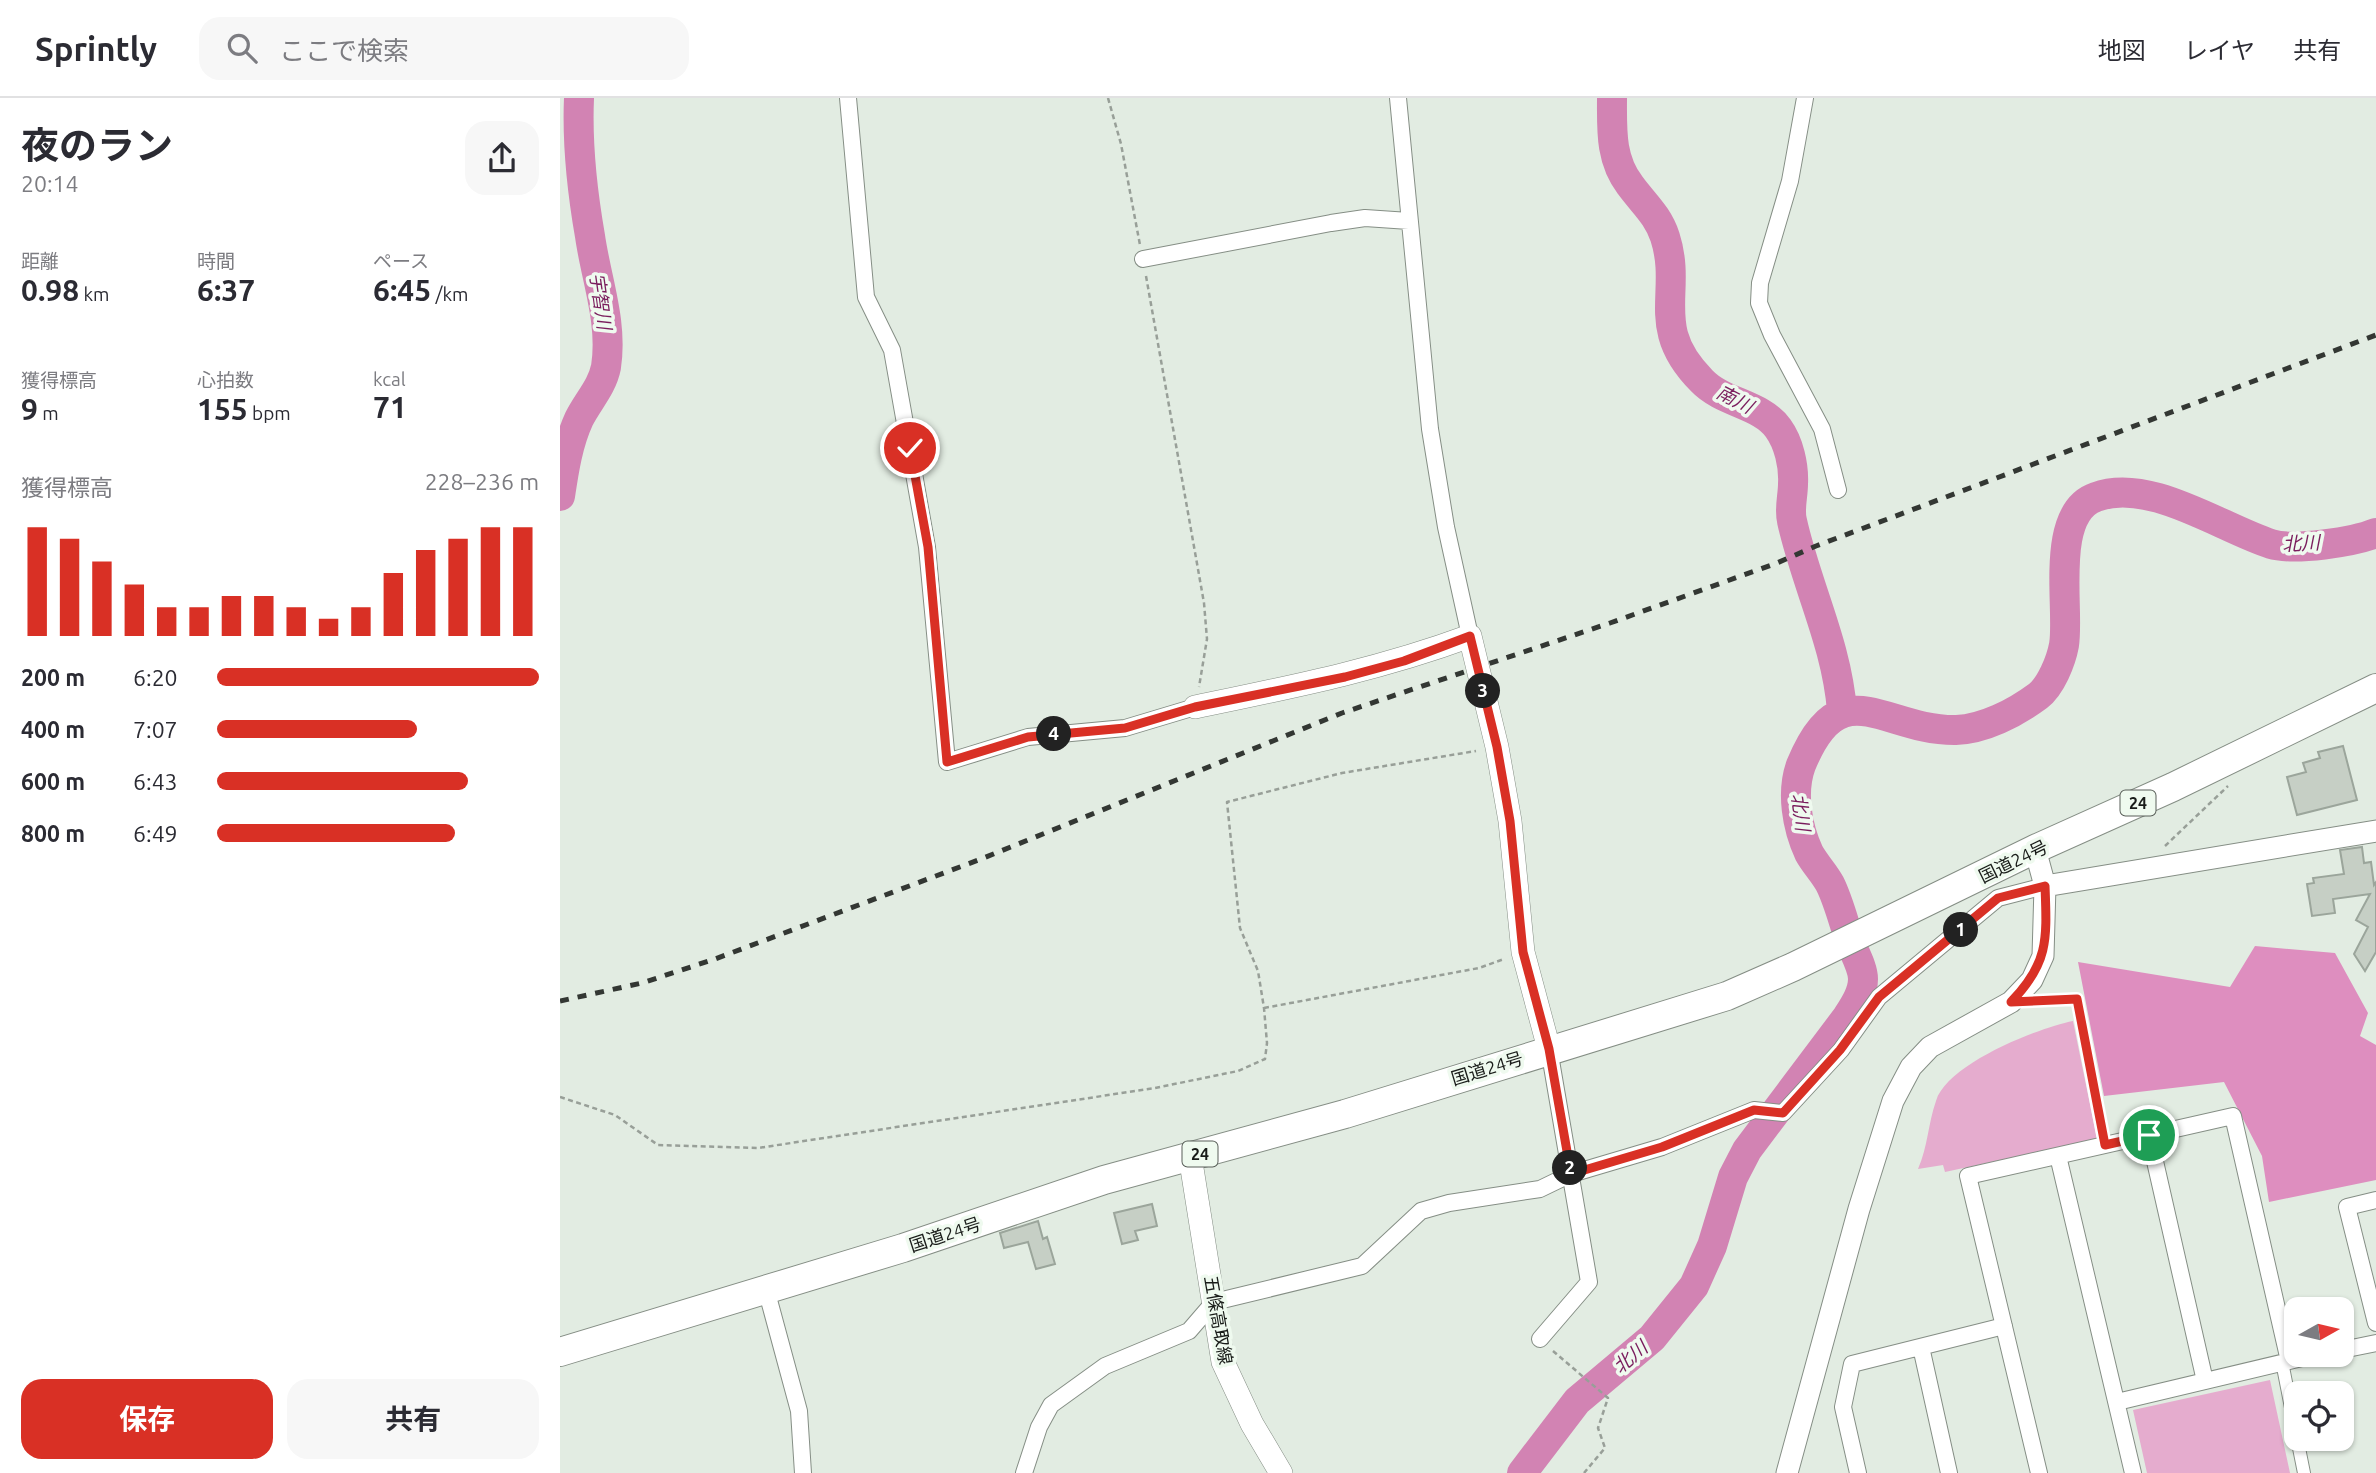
<!DOCTYPE html>
<html lang="ja">
<meta charset="utf-8">
<style>
:root{--surface:#fff;--page:#f7f7f7;--text:#2b2b33;--muted:#7c7c81;--line:#e1e1e2;--accent:#d93025}
body{margin:0;font-family:Ubuntu,"Noto Sans JP",sans-serif;background:var(--page);color:var(--text);height:100vh;display:flex;flex-direction:column;font-size:26px;white-space:nowrap}
*{box-sizing:border-box;margin:0}
p{font-size:23px;color:var(--muted)}
.icon{flex:none;width:38px;height:38px;fill:none;stroke:currentColor;stroke-width:2;stroke-linecap:round;stroke-linejoin:round}
.map{position:relative;flex:1;overflow:hidden}
.panel{display:flex;flex-direction:column;background:var(--surface);width:560px}
.panel>*{flex:none}
.needle{width:46px;rotate:82deg}
.controls{position:absolute;left:1724px;top:1199px;display:grid;gap:14px}
.controls a{display:grid;place-items:center;width:70px;height:70px;border-radius:14px;background:var(--surface);box-shadow:0 2px 5px #0004;font-size:35px}
.pin{position:absolute;display:grid;place-items:center;width:60px;height:60px;color:#fff;margin:-30px;border:4px solid #fff;border-radius:50%;box-shadow:0 2px 7px #0007}
.km{position:absolute;width:35px;height:35px;margin:-18px;border-radius:50%;background:#222;color:#fff;font-size:19px;line-height:35px;text-align:center}
.round{display:grid;place-items:center;flex:none;width:74px;height:74px;border-radius:21px;background:var(--page)}
.headline{display:flex;align-items:center;justify-content:space-between;height:119px;padding:0 21px}
h1{font-size:38px;font-weight:700;line-height:52px}
.metrics{display:grid;grid-template-columns:repeat(3,1fr);gap:10px;height:119px;padding:7px 21px}
.metrics div{display:grid;align-content:center}
.metrics b{font-size:30px;font-weight:700}
.metrics small{font-size:19px;font-weight:400}
.metrics p{font-size:19px}
.chart{height:196px;padding:14px 21px}
.chart p{display:flex;justify-content:space-between}
.chart svg{width:100%;height:126px;margin-top:7px;stroke:var(--accent);stroke-width:6}
.button{display:flex;gap:14px;margin-top:auto;padding:14px 21px}
.button a{flex:1;height:80px;border-radius:21px;background:var(--accent);color:#fff;font-size:28px;font-weight:700;line-height:80px;text-align:center}
.button a+a{background:var(--page);color:var(--text)}
ul{padding:0 21px;list-style:none;font-size:23px}
li{display:grid;grid-template-columns:112px 84px 1fr;align-items:center;height:52px}
li i{height:18px;border-radius:9px;background:var(--accent)}
header{display:flex;align-items:center;gap:42px;box-sizing:border-box;height:98px;padding:0 35px;background:var(--surface);border-bottom:2px solid var(--line)}
header strong{font-size:33px}
nav{display:flex;gap:38px;margin-inline-start:auto;font-size:24px}
.search{width:490px;height:63px;background:var(--page);display:flex;align-items:center;gap:18px;box-sizing:border-box;padding:0 24px;border-radius:21px;color:var(--muted);font-size:26px}
main{display:flex;flex:1;min-height:0}
.map>svg:first-child{display:block}
.green{fill:#e5acce}
.forest{fill:#de8ebf}
.lines{fill:none;stroke-linecap:round;stroke-linejoin:round}
.river{stroke:#d283b3;stroke-width:30}
.building{fill:#c6cfc5;stroke:#9ba59b;stroke-width:2}
.pedestrian-casing{stroke:#858e85;stroke-width:14}
.minor-casing{stroke:#858e85;stroke-width:18}
.tertiary-casing{stroke:#858e85;stroke-width:23}
.secondary-casing{stroke:#858e85;stroke-width:24}
.trunk-casing{stroke:#858e85;stroke-width:30}
.path{stroke:#989f98;stroke-width:2.5;stroke-dasharray:5 3.5;stroke-linecap:butt}
.pedestrian{stroke:#fff;stroke-width:12}
.minor{stroke:#fff;stroke-width:16}
.tertiary{stroke:#fff;stroke-width:21}
.secondary{stroke:#fff;stroke-width:23}
.trunk{stroke:#fff;stroke-width:28}
.rail{stroke:#333733;stroke-width:5;stroke-dasharray:9 9;stroke-linecap:butt}
.route-casing{stroke:#fff;stroke-width:14}
.route{stroke:#d93025;stroke-width:9}
.labels{text-anchor:middle;dominant-baseline:central;stroke-width:7;stroke-linejoin:round;paint-order:stroke}
.shield{fill:#effaef;stroke:#595f59;stroke-width:2}
.shield-label{font-size:16px;font-weight:bold;fill:#191c19}
.street-label{font-size:18px;fill:#191c19;stroke:#effaef}
.water-label{font-size:19px;font-style:italic;fill:#7a1d5d;stroke:#effaef}
</style>
<header>
<strong>Sprintly</strong>
<div class="search"><svg class="icon" aria-label="search" viewBox="0 0 24 24"><circle cx="10" cy="10" r="6"/><path d="M15 15l6 6"/></svg>ここで検索</div>
<nav><a>地図</a><a>レイヤ</a><a>共有</a></nav>
</header>
<main>
<section class="panel">
<div class="headline"><div><h1>夜のラン</h1><p>20:14</p></div><a class="round"><svg class="icon" aria-label="share" viewBox="0 0 24 24"><path d="M12 15V3M7 8l5-5 5 5M5 13v7h14v-7"/></svg></a></div>
<div class="metrics">
<div><p>距離</p><b>0.98<small> km</small></b></div>
<div><p>時間</p><b>6:37</b></div>
<div><p>ペース</p><b>6:45<small> /km</small></b></div>
</div>
<div class="metrics">
<div><p>獲得標高</p><b>9<small> m</small></b></div>
<div><p>心拍数</p><b>155<small> bpm</small></b></div>
<div><p>kcal</p><b>71</b></div>
</div>
<div class="chart"><p><span>獲得標高</span>228–236 m</p>
<svg viewBox="0 0 160 44" preserveAspectRatio="none"><path d="M5 44V6M15 44V10M25 44V18M35 44V26M45 44V34M55 44V34M65 44V30M75 44V30M85 44V34M95 44V38M105 44V34M115 44V22M125 44V14M135 44V10M145 44V6M155 44V6"/></svg>
</div>
<ul>
<li><b>200 m</b>6:20<i style="width:100%"></i></li>
<li><b>400 m</b>7:07<i style="width:62%"></i></li>
<li><b>600 m</b>6:43<i style="width:78%"></i></li>
<li><b>800 m</b>6:49<i style="width:74%"></i></li>
</ul>
<div class="button"><a>保存</a><a>共有</a></div>
</section>
<div class="map">
<svg width="1816" height="1375" viewBox="0 0 1816 1375">
<rect width="100%" height="100%" fill="#e2ece2"/>
<!-- green -->
<path class="green" d="M 1513,923 L 1537,1041 L 1385,1074 L 1383,1067 L 1358,1071 C 1368,1048 1368,1026 1376,1003 C 1387,966 1478,930 1513,923 Z
M 1710,1282 L 1730,1375 L 1587,1375 L 1573,1312 Z"/>
<!-- forest -->
<path class="forest" d="M 1695,848 L 1775,855 L 1808,915 L 1800,938 L 1816,947 L 1816,1082 L 1709,1104 L 1702,1058 L 1664,984 L 1544,998 L 1518,864 L 1670,889 Z"/>
<g class="lines">
<!-- river -->
<path class="river" d="M 1052,0 C 1052,31 1050,61 1070,87 C 1083,105 1098,117 1105,139 C 1123,195 1088,229 1142,283 C 1163,305 1201,306 1218,330 C 1229,345 1234,368 1233,386 C 1233,398 1229,411 1232,423 C 1246,487 1277,546 1282,613
M 0,398 C 4,371 8,345 19,321 C 28,303 42,289 46,269 C 53,224 36,181 30,138 C 22,92 17,46 19,0
M 962,1375 L 1017,1303 L 1092,1240 L 1134,1188 L 1152,1148 L 1173,1079 L 1187,1052 L 1287,919 C 1294,908 1303,895 1303,881 C 1303,870 1295,856 1291,846 C 1284,826 1279,804 1270,786 C 1264,775 1255,766 1249,755 C 1237,729 1231,694 1241,667 C 1281,570 1323,633 1396,632 C 1424,631 1455,615 1478,598 C 1491,588 1501,563 1504,547 C 1510,512 1489,415 1536,399 C 1589,379 1661,430 1711,446 C 1734,453 1794,444 1816,435"/>
</g>
<!-- building -->
<path class="building" d="M 1783,648 L 1797,702 L 1737,717 L 1727,679 L 1746,674 L 1743,665 L 1760,660 L 1758,654 Z
M 1802,749 L 1804,765 L 1811,764 L 1814,787 L 1816,784 L 1816,854 L 1805,873 L 1794,856 L 1808,829 L 1796,822 L 1810,796 L 1773,801 L 1775,815 L 1752,818 L 1747,786 L 1754,785 L 1753,780 L 1784,776 L 1780,752 Z
M 592,1106 L 597,1128 L 575,1133 L 578,1142 L 562,1146 L 554,1115 Z
M 478,1123 L 483,1141 L 487,1139 L 495,1166 L 476,1171 L 468,1144 L 444,1150 L 440,1135 Z"/>
<g class="lines">
<!-- pedestrian casing -->
<g class="pedestrian-casing">
<path id="pedestrian" d="M 1722,1264 L 1736,1335
M 1737,1340 L 1744,1375"/>
</g>
<!-- minor casing -->
<g class="minor-casing">
<path id="minor" d="M 288,0 L 306,199 L 332,252 L 367,449 L 387,664 L 468,639 L 565,630 L 635,609
M 838,0 L 870,331 L 886,429 L 910,538
M 1245,0 L 1230,83 L 1200,185 L 1199,205 L 1212,237 L 1262,331 L 1278,392
M 583,161 L 771,125 L 805,120 L 849,123
M 1589,1037 L 1645,1283
M 1498,1058 L 1573,1375
M 1816,1102 L 1787,1109 L 1816,1225
M 206,1191 L 239,1313 L 243,1375
M 980,1241 L 1029,1184 L 989,951
M 1361,1249 L 1389,1375
M 1782,1252 L 1816,1245
M 1557,1304 L 1759,1256
M 464,1375 L 479,1329 L 491,1307 L 545,1268 L 629,1233 L 654,1204 L 802,1168 L 861,1113 L 889,1105 L 980,1091 L 1011,1076 L 1102,1049 L 1194,1012 L 1223,1015 L 1281,952 L 1319,899 L 1438,800 L 1485,788
M 1298,1375 L 1283,1309 L 1292,1266 L 1444,1228
M 1479,1375 L 1408,1078 L 1673,1018 L 1729,1263"/>
</g>
<!-- tertiary casing -->
<g class="tertiary-casing">
<path id="tertiary" d="M 1485,788 L 1816,733
M 1227,1375 L 1299,1111 L 1333,1003 L 1351,969 L 1370,949 L 1451,904 L 1472,882 L 1483,858 L 1485,788 L 1475,751"/>
</g>
<!-- secondary casing -->
<g class="secondary-casing">
<path id="secondary" d="M 635,609 C 731,589 818,572 910,538 L 937,649 L 950,723 L 963,854 L 989,951
M 630,1058 L 663,1264 L 692,1326 L 721,1375"/>
</g>
<!-- trunk casing -->
<g class="trunk-casing">
<path id="trunk" d="M 0,1254 L 343,1150 L 544,1082 L 785,1016 L 1167,898 L 1233,869 L 1475,751 L 1613,689 L 1816,590"/>
</g>
<!-- path -->
<path class="path" d="M 548,0 L 561,46 L 580,147
M 586,178 L 644,505 L 647,541 L 639,589
M 1605,748 L 1668,688
M 1479,903 L 1517,901 L 1542,1032
M 704,910 L 919,870 L 944,861
M 0,999 L 55,1017 L 98,1047 L 198,1050 L 595,990 L 678,973 L 705,961 L 707,945 L 704,910 L 698,873 L 680,830 L 667,704 L 782,675 L 916,653
M 993,1253 L 1048,1300 L 1038,1330 L 1045,1350 L 1024,1375"/>
<!-- pedestrian -->
<use href="#pedestrian" class="pedestrian"/>
<!-- minor -->
<use href="#minor" class="minor"/>
<!-- tertiary -->
<use href="#tertiary" class="tertiary"/>
<!-- secondary -->
<use href="#secondary" class="secondary"/>
<!-- trunk -->
<use href="#trunk" class="trunk"/>
<!-- rail -->
<path class="rail" d="M 0,903 L 82,885 L 155,861 L 421,761 L 782,615 L 1050,525 L 1217,465 L 1256,448 L 1816,237"/>
</g>
<g class="lines">
<!-- route casing -->
<g class="route-casing">
<path id="route" d="M 350,350 L 368,449 L 387,664 L 468,639 L 565,630 L 635,609 L 785,579 L 844,563 L 910,538 L 937,649 L 950,723 L 963,854 L 989,951 L 1011,1076 L 1102,1049 L 1194,1012 L 1223,1015 L 1280,952 L 1319,899 L 1438,800 L 1485,788 C 1487,841 1489,865 1451,904 L 1517,901 L 1545,1047 L 1589,1037"/>
</g>
<!-- route -->
<use href="#route" class="route"/>
</g>
<g class="labels">
<!-- shield labels -->
<g class="shield">
<rect x="1560.5" y="692.5" width="35" height="25" rx="5"/>
<rect x="622.5" y="1043.5" width="35" height="25" rx="5"/>
</g>
<g class="shield-label">
<text x="1578" y="705">24</text>
<text x="640" y="1056">24</text>
</g>
<!-- street labels -->
<g class="street-label">
<text transform="translate(1453 763) rotate(-26)">国道24号</text>
<text transform="translate(927 970) rotate(-17)">国道24号</text>
<text transform="translate(385 1136) rotate(-18)">国道24号</text>
<text transform="translate(659 1222) rotate(80)">五條高取線</text>
</g>
<!-- water labels -->
<g class="water-label">
<text transform="translate(41 203) rotate(82)">宇智川</text>
<text transform="translate(1175 301) rotate(27)">南川</text>
<text transform="translate(1741 445) rotate(-3)">北川</text>
<text transform="translate(1241 714) rotate(82)">北川</text>
<text transform="translate(1070 1259) rotate(-40)">北川</text>
</g>
</g>
</svg>
<div class="controls">
<a><svg class="needle" viewBox="-14 -14 28 28"><path d="M0-13l5 13h-10z" fill="#e53935"/><path d="M0 13l5-13h-10z" fill="#7c7c81"/></svg></a>
<a><svg class="icon" aria-label="locate" viewBox="0 0 24 24"><circle cx="12" cy="12" r="6"/><path d="M12 2v4M12 18v4M2 12h4M18 12h4"/></svg></a>
</div>
<div class="pin" style="left:1589px;top:1037px;background:#1e9e55"><svg class="icon" aria-label="arrive" viewBox="0 0 24 24"><path d="M6 21V4h12l-3 4 3 4H6"/></svg></div>
<div class="pin" style="left:350px;top:350px;background:#d93025"><svg class="icon" aria-label="check" viewBox="0 0 24 24"><path d="M5 12l5 5 9-10"/></svg></div>
<b class="km" style="left:1401px;top:832px">1</b>
<b class="km" style="left:1010px;top:1070px">2</b>
<b class="km" style="left:923px;top:593px">3</b>
<b class="km" style="left:494px;top:636px">4</b>
</div>
</main>
